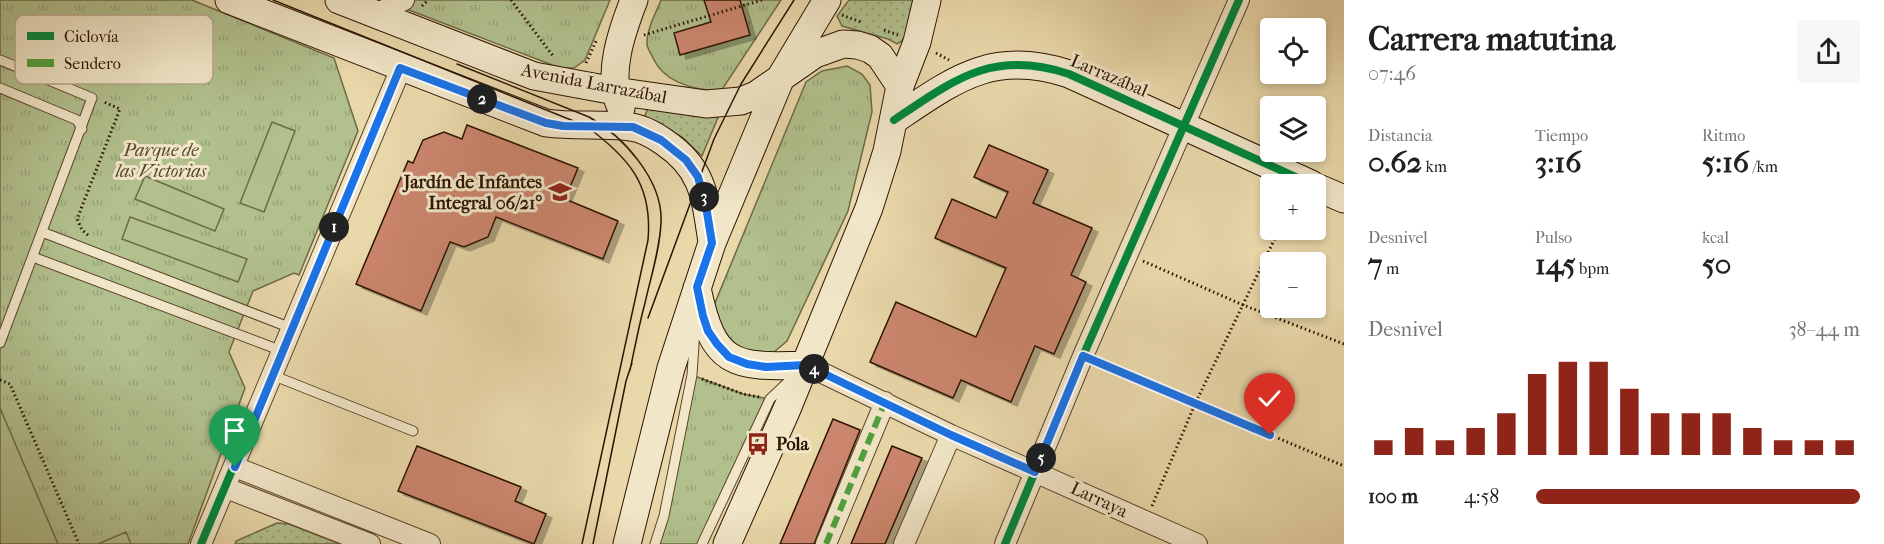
<!DOCTYPE html>
<html lang="es">
<meta charset="utf-8">
<style>
:root{--surface:#fff;--page:#f6f6f6;--text:#202124;--muted:#757577;--accent:#8f2418}
body{margin:0;font-family:"IM FELL French Canon",serif;background:var(--page);color:var(--text);height:100vh;display:flex;flex-direction:column;font-size:22px;white-space:nowrap}
*{box-sizing:border-box;margin:0}
p{font-size:20px;color:var(--muted)}
.icon{flex:none;width:33px;height:33px;fill:none;stroke:currentColor;stroke-width:2;stroke-linecap:round;stroke-linejoin:round}
.map{position:relative;flex:1;overflow:hidden}
.drawer{display:flex;flex-direction:column;background:var(--surface);width:540px}
.drawer>*{flex:none}
.fabs{position:absolute;left:1260px;top:18px;display:grid;gap:12px}
.fabs a{display:grid;place-items:center;width:66px;height:66px;border-radius:6px;background:var(--surface);box-shadow:0 3px 9px #0003;font-size:30px}
.pin{position:absolute;display:grid;place-items:center;width:51px;height:51px;color:#fff;margin:-62px -26px;border-radius:50% 50% 50% 0;rotate:-45deg;box-shadow:0 0 6px #0007}
.pin .icon{rotate:45deg}
.km{position:absolute;width:30px;height:30px;margin:-15px;border-radius:50%;background:#222;color:#fff;font-size:16px;line-height:30px;text-align:center}
.round{display:grid;place-items:center;flex:none;width:63px;height:63px;border-radius:6px;background:var(--page)}
.summary{display:flex;align-items:center;justify-content:space-between;height:102px;padding:0 24px}
h1{font-size:33px;font-weight:700;line-height:45px}
.stats{display:grid;grid-template-columns:repeat(3,1fr);gap:9px;height:102px;padding:6px 24px}
.stats div{display:grid;align-content:center}
.stats b{font-size:30px;font-weight:700}
.stats small{font-size:16px;font-weight:400}
.stats p{font-size:16px}
.chart{height:168px;padding:12px 24px}
.chart p{display:flex;justify-content:space-between}
.chart svg{width:100%;height:108px;margin-top:6px;stroke:var(--accent);stroke-width:6}
ul{padding:0 24px;list-style:none;font-size:20px}
li{display:grid;grid-template-columns:96px 72px 1fr;align-items:center;height:45px}
li i{height:15px;border-radius:8px;background:var(--accent)}
main{display:flex;flex:1;min-height:0}
.map>svg:first-child{display:block}
.grass{fill:url(#grass-dots);stroke:#6e6a46;stroke-width:1.5}
.park{fill:url(#park-tufts);stroke:#6e6a46;stroke-width:1.5}
.pitch{fill:#b1c08d;stroke:#6e6a46;stroke-width:1.5}
.building{fill:#cc866e;stroke:#2c1300;stroke-width:1.5;filter:url(#shadow)}
.lines{fill:none;stroke-linecap:round;stroke-linejoin:round}
.lane-casing{stroke:#5b442a;stroke-width:11}
.street-casing{stroke:#5b442a;stroke-width:22}
.secondary-casing{stroke:#2c1300;stroke-width:29}
.path{stroke:#2c1300;stroke-width:3;stroke-dasharray:1.5 3;stroke-linecap:butt}
.lane{stroke:#f1e6c8;stroke-width:9}
.street{stroke:#f1e6c8;stroke-width:20}
.secondary{stroke:#f1e6c8;stroke-width:27}
.tram{stroke:#2c1300;stroke-width:1.5}
.quiet{stroke:#51a03c;stroke-width:6;stroke-dasharray:12 6;stroke-linecap:butt}
.cycleway-casing{stroke:#f1e6c8;stroke-width:11}
.cycleway{stroke:#00873e;stroke-width:8}
.route-casing{stroke:#fff;stroke-width:12}
.route{stroke:#1a73e8;stroke-width:8}
.labels{text-anchor:middle;dominant-baseline:central;stroke-width:6;stroke-linejoin:round;paint-order:stroke}
.street-label{font-size:18px;fill:#2c1300;stroke:#f1e6c8}
.park-label{font-size:18px;font-style:italic;fill:#54472a;stroke:#f1e6c8}
.poi-label{font-size:18px;font-weight:bold;fill:#2c1300;stroke:#f1e6c8;text-anchor:end}
.key{fill:#f1e6c8;stroke:#b6a78c;stroke-width:1.5}
.key-label{font-size:16px;fill:#2c1300}
</style>
<main>
<div class="map">
<svg width="1344" height="544" viewBox="0 0 1344 544">
<defs>
<pattern id="grass-dots" width="8" height="8" patternUnits="userSpaceOnUse" patternTransform="scale(1.5)"><rect width="8" height="8" fill="#b1c08d"/><path d="M2 2h.1M6 6h.1" fill="none" stroke="#98a478" stroke-width="1.8" stroke-linecap="round"/></pattern>
<pattern id="park-tufts" width="24" height="20" patternUnits="userSpaceOnUse" patternTransform="scale(1.5)"><rect width="24" height="20" fill="#b1c08d"/><path d="M3 7l-1-3M5 7V3M7 7l1-3M15 17l-1-3M17 17v-4M19 17l1-3" fill="none" stroke="#98a478"/></pattern>
<filter id="shadow"><feDropShadow dx="6" dy="4" stdDeviation="0" flood-color="#0004"/></filter>
</defs>
<rect width="100%" height="100%" fill="#e9d8aa"/>
<filter id="stains"><feTurbulence type="fractalNoise" baseFrequency=".00333" numOctaves="4"/><feColorMatrix values="0 0 0 0 .2 0 0 0 0 .09 0 0 0 0 .02 0 0 0 .5 -.17"/></filter>
<radialGradient id="worn" r=".72"><stop offset=".6" stop-color="#630" stop-opacity="0"/><stop offset="1" stop-color="#630" stop-opacity=".3"/></radialGradient>
<!-- grass -->
<path class="grass" d="M 849,0 L 916,0 L 907,38 L 897,44 L 888,39 L 842,26 L 837,16 Z
M 649,106 L 719,115 L 702,156 L 682,137 L 648,122 L 645,115 Z
M 277,523 L 289,524 L 340,544 L 235,544 L 236,541 Z"/>
<!-- park -->
<path class="park" d="M 0,0 L 192,0 L 334,58 L 358,131 L 299,275 L 294,273 L 253,291 L 229,352 L 245,388 L 188,544 L 0,544 Z
M 414,0 L 610,0 L 585,60 L 574,68 L 560,68 L 409,10 Z
M 661,0 L 781,0 L 721,91 C 695,90 665,84 653,58 C 651,54 648,49 647,45 C 646,30 656,13 661,0 Z
M 847,66 L 862,74 L 870,85 L 872,112 L 848,211 L 787,341 L 774,352 L 733,351 L 716,319 L 715,303 L 806,82 L 822,71 Z
M 692,375 L 743,394 L 770,399 L 702,544 L 655,544 Z"/>
<!-- pitch -->
<path class="pitch" d="M 272,122 L 295,131 L 264,212 L 240,203 Z
M 145,176 L 224,209 L 215,231 L 135,199 Z
M 130,217 L 247,259 L 238,282 L 122,239 Z
M 0,408 L 58,544 L 0,544 Z
M 126,532 L 131,544 L 98,544 Z"/>
<!-- building -->
<path class="building" d="M 704,0 L 740,0 L 750,35 L 680,55 L 674,33 L 711,22 Z
M 467,125 L 578,168 L 565,199 L 618,221 L 603,259 L 496,217 L 488,237 L 464,247 L 450,242 L 421,311 L 356,284 L 408,161 L 413,163 L 423,140 L 444,132 L 462,139 Z
M 989,145 L 1048,170 L 1033,203 L 1092,228 L 1071,275 L 1086,282 L 1054,354 L 1035,346 L 1011,402 L 961,380 L 953,398 L 870,362 L 896,302 L 976,337 L 1006,268 L 935,238 L 952,199 L 996,218 L 1008,192 L 974,177 Z
M 833,419 L 860,430 L 814,544 L 780,544 Z
M 417,446 L 521,487 L 515,501 L 546,514 L 534,544 L 398,491 Z
M 892,446 L 922,458 L 885,544 L 851,544 Z"/>
<g class="lines">
<!-- lane casing -->
<g class="lane-casing">
<path id="lane" d="M 0,60 L 92,98 L 0,343
M 0,88 L 77,120 L 82,129
M 42,232 L 291,328
M 33,257 L 282,351
M 272,375 L 413,431
M 655,544 L 664,516 L 692,375 L 695,329
M 702,544 L 770,399 L 789,381"/>
</g>
<!-- street casing -->
<g class="street-casing">
<path id="street" d="M 374,15 L 404,0
M 806,365 L 951,435 L 1197,544
M 235,467 L 430,544
M 226,488 L 370,544
M 201,544 L 401,68
M 826,544 L 885,402
M 904,544 L 951,435
M 1005,544 L 1083,356 L 1239,0"/>
</g>
<!-- secondary casing -->
<g class="secondary-casing">
<path id="secondary" d="M 229,0 L 546,123 C 574,127 602,123 630,127 C 642,128 654,135 664,142 C 704,169 705,197 712,242
M 339,0 L 534,76 L 615,91 L 706,104 L 741,101 L 756,95 L 815,54 L 843,44 L 857,45 L 870,49 L 880,56 L 900,86
M 621,108 C 606,75 622,31 634,0
M 894,120 C 955,79 993,49 1069,74 L 1311,184
M 1316,187 L 1344,199
M 697,288 C 713,365 732,368 806,365
M 627,544 L 671,368 L 712,243 L 782,75 L 827,0
M 727,544 L 787,409 L 869,208 L 887,151 L 900,86 L 917,42 L 927,0"/>
</g>
<!-- path -->
<path class="path" d="M 511,0 L 553,56
M 422,6 L 428,0
M 842,15 L 861,22
M 884,30 L 898,35
M 644,35 L 762,0
M 936,53 L 949,60
M 586,63 L 597,39
M 88,235 L 82,230 L 77,219 L 120,109 L 104,102
M 1143,261 L 1243,305 L 1344,344
M 1100,363 L 1344,466
M 702,379 L 743,394 L 759,397
M 0,380 L 10,384 L 79,544
M 1152,506 L 1195,404 L 1279,230"/>
<!-- lane -->
<use href="#lane" class="lane"/>
<!-- street -->
<use href="#street" class="street"/>
<!-- secondary -->
<use href="#secondary" class="secondary"/>
<!-- tram -->
<path class="tram" d="M 273,0 L 586,126 C 628,157 653,184 648,240 L 582,544
M 457,64 L 589,117 C 623,136 663,180 661,222 C 660,249 651,276 645,303 C 639,325 635,347 630,370
M 648,318 L 714,139 L 741,84 L 794,0
M 593,544 L 626,381 L 632,363"/>
<!-- quiet -->
<path class="quiet" d="M 826,544 L 885,402"/>
<!-- cycleway casing -->
<g class="cycleway-casing">
<path id="cycleway" d="M 894,120 C 955,79 993,49 1069,74 L 1311,184
M 201,544 L 401,68
M 1005,544 L 1083,356 L 1239,0"/>
</g>
<!-- cycleway -->
<use href="#cycleway" class="cycleway"/>
</g>
<g class="lines">
<!-- route casing -->
<g class="route-casing">
<path id="route" d="M 235,467 L 400,68 L 546,123 L 563,126 L 633,127 L 661,140 L 686,160 L 698,177 L 706,206 L 712,243 L 697,287 L 703,316 L 708,331 L 717,344 L 729,357 L 747,364 L 766,367 L 806,365 L 951,435 L 1035,472 L 1083,356 L 1270,435"/>
</g>
<!-- route -->
<use href="#route" class="route"/>
</g>
<!-- icons -->
<defs>
<g id="school-bare" transform="scale(1.8)"><path d="M0-5L7-2L0 1L-7-2ZM-4 1L0 2.5L4 1V4Q0 6-4 4Z" fill="#8f2418" stroke="#f1e6c8" stroke-width="2.5" paint-order="stroke"/></g>
<g id="bus-bare" transform="scale(1.8)"><path d="M-5-6H5V4H4V6H2V4H-2V6H-4V4H-5ZM-3.5-4V0h7V-4ZM-3.5 1.2v1.5H-2V1.2ZM2 1.2v1.5H3.5V1.2Z" fill="#8f2418" stroke="#f1e6c8" stroke-width="2.5" paint-order="stroke"/></g>
</defs>
<g fill-rule="evenodd">
<use href="#school-bare" x="560" y="192"/>
<use href="#bus-bare" x="758" y="444"/>
</g>
<g class="labels">
<!-- street labels -->
<g class="street-label">
<text transform="translate(1109 76) rotate(23)">Larrazábal</text>
<text transform="translate(594 84) rotate(11)">Avenida Larrazábal</text>
<text transform="translate(1099 500) rotate(25)">Larraya</text>
</g>
<!-- park labels -->
<g class="park-label">
<text x="161" y="150">Parque de<tspan x="161" dy="21">las Victorias</tspan></text>
</g>
<!-- poi labels -->
<g class="poi-label">
<text x="542" y="182">Jardín de Infantes<tspan x="542" dy="21">Integral 06/21°</tspan></text>
<text x="776" y="444" text-anchor="start">Pola</text>
</g>
</g>
<!-- legend -->
<rect x="15" y="15" width="198" height="69" rx="9" class="key"/>
<rect x="27" y="32" width="27" height="8" fill="#00873e"/>
<rect x="27" y="59" width="27" height="8" fill="#51a03c"/>
<g class="key-label">
<text x="64" y="42">Ciclovía</text>
<text x="64" y="69">Sendero</text>
</g>
<rect width="100%" height="100%" filter="url(#stains)"/>
<rect width="100%" height="100%" fill="url(#worn)"/>
</svg>
<div class="fabs">
<a><svg class="icon" aria-label="locate" viewBox="0 0 24 24"><circle cx="12" cy="12" r="6"/><path d="M12 2v4M12 18v4M2 12h4M18 12h4"/></svg></a>
<a><svg class="icon" aria-label="layers" viewBox="0 0 24 24"><path d="M12 4l9 5-9 5-9-5zM3 14l9 5 9-5"/></svg></a>
<a>+</a>
<a>−</a>
</div>
<div class="pin" style="left:235px;top:467px;background:#1e9e55"><svg class="icon" aria-label="arrive" viewBox="0 0 24 24"><path d="M6 21V4h12l-3 4 3 4H6"/></svg></div>
<div class="pin" style="left:1270px;top:435px;background:#d93025"><svg class="icon" aria-label="check" viewBox="0 0 24 24"><path d="M5 12l5 5 9-10"/></svg></div>
<b class="km" style="left:334px;top:227px">1</b>
<b class="km" style="left:482px;top:99px">2</b>
<b class="km" style="left:704px;top:197px">3</b>
<b class="km" style="left:814px;top:369px">4</b>
<b class="km" style="left:1041px;top:458px">5</b>
</div>
<section class="drawer">
<div class="summary"><div><h1>Carrera matutina</h1><p>07:46</p></div><a class="round"><svg class="icon" aria-label="share" viewBox="0 0 24 24"><path d="M12 15V3M7 8l5-5 5 5M5 13v7h14v-7"/></svg></a></div>
<div class="stats">
<div><p>Distancia</p><b>0.62<small> km</small></b></div>
<div><p>Tiempo</p><b>3:16</b></div>
<div><p>Ritmo</p><b>5:16<small> /km</small></b></div>
</div>
<div class="stats">
<div><p>Desnivel</p><b>7<small> m</small></b></div>
<div><p>Pulso</p><b>145<small> bpm</small></b></div>
<div><p>kcal</p><b>50</b></div>
</div>
<div class="chart"><p><span>Desnivel</span>38–44 m</p>
<svg viewBox="0 0 160 44" preserveAspectRatio="none"><path d="M5 44V38M15 44V33M25 44V38M35 44V33M45 44V27M55 44V11M65 44V6M75 44V6M85 44V17M95 44V27M105 44V27M115 44V27M125 44V33M135 44V38M145 44V38M155 44V38"/></svg>
</div>
<ul>
<li><b>100 m</b>4:58<i style="width:100%"></i></li>
</ul>
</section>
</main>
